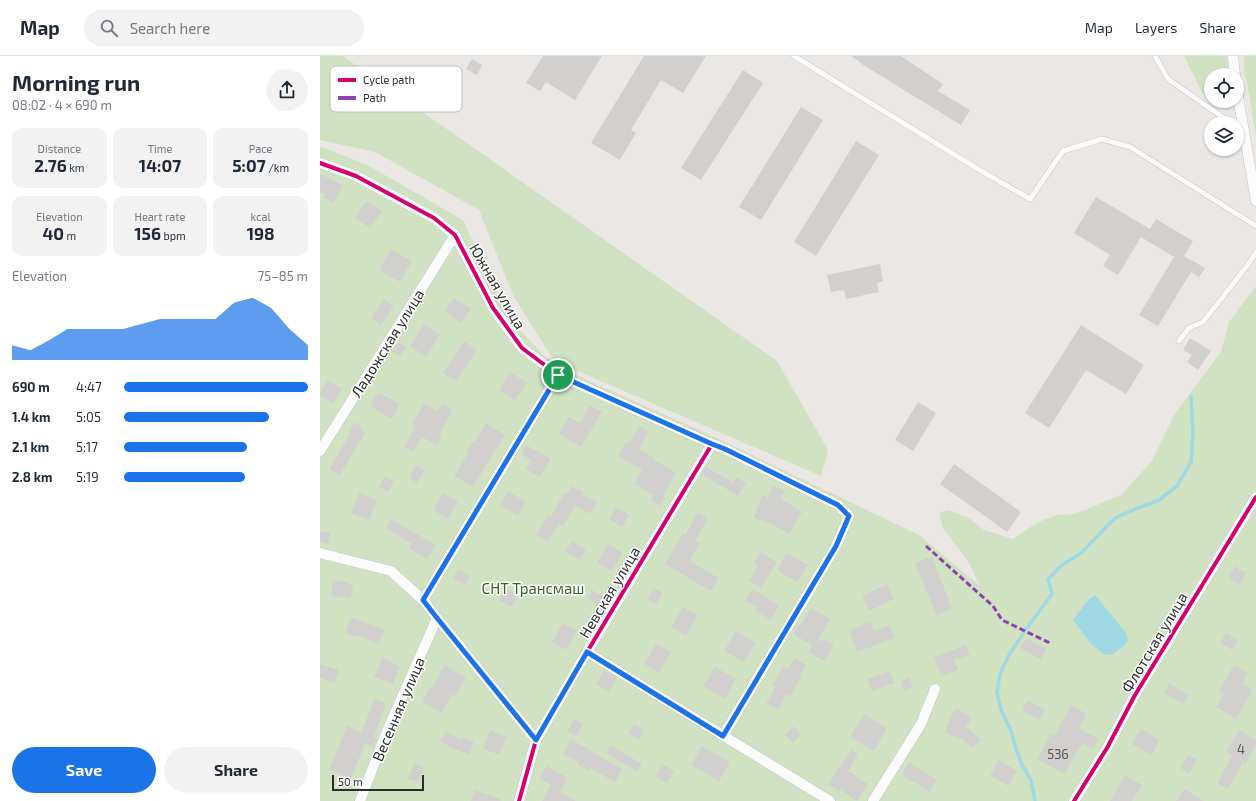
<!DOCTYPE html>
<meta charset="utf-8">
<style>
:root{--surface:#fff;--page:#f2f2f3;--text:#1f2937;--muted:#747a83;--line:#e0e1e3;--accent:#1a73e8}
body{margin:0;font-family:"Exo 2",sans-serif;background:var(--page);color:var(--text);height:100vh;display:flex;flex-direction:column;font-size:15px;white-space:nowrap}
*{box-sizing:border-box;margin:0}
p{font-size:13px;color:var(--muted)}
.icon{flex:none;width:22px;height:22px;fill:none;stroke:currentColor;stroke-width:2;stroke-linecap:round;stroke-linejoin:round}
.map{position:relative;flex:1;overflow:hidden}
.sheet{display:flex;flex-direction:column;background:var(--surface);width:320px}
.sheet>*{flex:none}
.fabs{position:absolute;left:884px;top:12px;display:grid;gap:8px}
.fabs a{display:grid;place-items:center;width:40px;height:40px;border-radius:50%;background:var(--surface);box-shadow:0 1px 3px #0004;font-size:20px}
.scale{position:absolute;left:12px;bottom:10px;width:92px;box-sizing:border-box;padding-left:4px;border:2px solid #2d2d2d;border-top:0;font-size:11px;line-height:14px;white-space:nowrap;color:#2d2d2d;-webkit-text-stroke:3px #fff;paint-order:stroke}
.pin{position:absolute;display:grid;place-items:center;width:34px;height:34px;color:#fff;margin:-17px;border:2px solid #fff;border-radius:50%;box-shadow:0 1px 4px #0007}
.round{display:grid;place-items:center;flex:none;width:42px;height:42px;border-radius:21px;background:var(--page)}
.summary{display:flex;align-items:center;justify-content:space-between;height:68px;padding:0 12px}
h1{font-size:22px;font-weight:700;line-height:30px}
.figures{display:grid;grid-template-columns:repeat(3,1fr);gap:6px;height:68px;padding:4px 12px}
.figures div{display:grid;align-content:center;border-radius:10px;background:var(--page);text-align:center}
.figures b{font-size:17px;font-weight:700}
.figures small{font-size:11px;font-weight:400}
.figures p{font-size:11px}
.chart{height:112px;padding:8px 12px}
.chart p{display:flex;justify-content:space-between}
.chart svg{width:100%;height:72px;margin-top:4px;fill:var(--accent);opacity:.7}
.cta{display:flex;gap:8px;margin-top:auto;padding:8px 12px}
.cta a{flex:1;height:46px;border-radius:24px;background:var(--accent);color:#fff;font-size:16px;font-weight:700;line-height:46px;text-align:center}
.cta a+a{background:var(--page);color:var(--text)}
ul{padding:0 12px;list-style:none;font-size:13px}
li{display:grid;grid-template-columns:64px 48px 1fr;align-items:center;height:30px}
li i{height:10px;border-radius:5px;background:var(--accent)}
header{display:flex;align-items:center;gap:24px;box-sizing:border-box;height:56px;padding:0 20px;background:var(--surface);border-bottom:1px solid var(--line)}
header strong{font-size:19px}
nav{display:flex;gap:22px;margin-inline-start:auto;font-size:14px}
.search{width:280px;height:36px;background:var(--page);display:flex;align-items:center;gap:10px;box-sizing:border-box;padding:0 14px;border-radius:22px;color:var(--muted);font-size:15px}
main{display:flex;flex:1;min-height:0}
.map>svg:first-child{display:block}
.green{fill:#d1e2c2}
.water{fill:#a0d8e4}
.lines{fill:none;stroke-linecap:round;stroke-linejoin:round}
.stream{stroke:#a0d8e4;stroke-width:3.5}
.building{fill:#d2d0ce}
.service-casing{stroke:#c5c4c5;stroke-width:6}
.minor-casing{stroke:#c5c4c5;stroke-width:11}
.service{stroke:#fcfbfb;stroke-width:5}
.minor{stroke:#fcfbfb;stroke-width:10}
.quiet{stroke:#8e44ad;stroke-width:3;stroke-dasharray:6 3;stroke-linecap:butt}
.cycleway-casing{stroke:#fff;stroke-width:6}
.cycleway{stroke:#d6006c;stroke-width:4}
.route-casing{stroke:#fff;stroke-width:8}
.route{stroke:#1a73e8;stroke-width:5}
.labels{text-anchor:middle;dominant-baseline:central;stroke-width:3;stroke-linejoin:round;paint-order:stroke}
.number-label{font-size:13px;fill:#575656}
.street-label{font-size:15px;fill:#2d2d2d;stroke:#fff}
.park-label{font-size:15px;fill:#376424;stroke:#fff}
.key{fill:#fff;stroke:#c0c0c0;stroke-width:1}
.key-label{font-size:11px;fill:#2d2d2d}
</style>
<header>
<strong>Map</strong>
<div class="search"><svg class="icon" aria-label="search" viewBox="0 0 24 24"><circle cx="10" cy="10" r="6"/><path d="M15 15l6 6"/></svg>Search here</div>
<nav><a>Map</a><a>Layers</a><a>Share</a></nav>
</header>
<main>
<section class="sheet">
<div class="summary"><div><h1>Morning run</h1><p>08:02 · 4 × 690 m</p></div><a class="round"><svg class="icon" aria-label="share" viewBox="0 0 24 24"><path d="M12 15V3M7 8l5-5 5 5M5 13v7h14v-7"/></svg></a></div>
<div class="figures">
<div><p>Distance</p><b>2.76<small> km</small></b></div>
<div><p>Time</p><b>14:07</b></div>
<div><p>Pace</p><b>5:07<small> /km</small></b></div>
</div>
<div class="figures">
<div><p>Elevation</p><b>40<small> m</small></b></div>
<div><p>Heart rate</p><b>156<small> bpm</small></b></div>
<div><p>kcal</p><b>198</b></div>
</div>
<div class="chart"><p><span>Elevation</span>75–85 m</p>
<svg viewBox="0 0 160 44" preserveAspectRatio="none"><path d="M0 44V35L10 38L20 32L30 25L40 25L50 25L60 25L70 22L80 19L90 19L100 19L110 19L120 9L130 6L140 12L150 25L160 35V44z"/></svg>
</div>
<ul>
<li><b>690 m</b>4:47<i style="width:100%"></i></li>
<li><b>1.4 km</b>5:05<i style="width:79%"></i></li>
<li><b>2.1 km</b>5:17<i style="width:67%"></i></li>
<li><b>2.8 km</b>5:19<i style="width:66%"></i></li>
</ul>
<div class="cta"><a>Save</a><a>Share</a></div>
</section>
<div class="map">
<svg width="936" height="745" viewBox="0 0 936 745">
<rect width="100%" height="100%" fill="#eae7e5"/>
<!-- green -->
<path class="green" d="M 0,0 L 23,0 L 457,305 L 508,394 L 501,420 L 234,305 L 193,239 L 159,154 L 55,96 L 0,84 Z
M 864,0 L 907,0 L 908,19 L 891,19 L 891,42 L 882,36 Z
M 924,0 L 936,0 L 936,81 L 929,37 L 924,15 Z
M 0,90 L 49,110 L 143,164 L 188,261 L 223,299 L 247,315 L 399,383 L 599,479 L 660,530 L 649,507 L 623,472 L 619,457 L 629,454 L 650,463 L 664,474 L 693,483 L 718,466 L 737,459 L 755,458 L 801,439 L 832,405 L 854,359 L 901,296 L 909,266 L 936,230 L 936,745 L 0,745 Z"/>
<!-- water -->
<path class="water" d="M 775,539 L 807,578 L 808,584 L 804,590 L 793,598 L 785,599 L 771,588 L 753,564 L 767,545 Z"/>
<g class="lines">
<!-- stream -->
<path class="stream" d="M 715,745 L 711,724 L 702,709 L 695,690 L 692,677 L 681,654 L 677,636 L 680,618 L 689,599 L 704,576 L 732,538 L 728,523 L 741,510 L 761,497 L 795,462 L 818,452 L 839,444 L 857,430 L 871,406 L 873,377 L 871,341"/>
</g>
<!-- building -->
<path class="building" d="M 223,0 L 282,0 L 255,44 L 226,26 L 220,35 L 206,27 Z
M 324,0 L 386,0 L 363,37 L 341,24 L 311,74 L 316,77 L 300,104 L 271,87 Z
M 531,0 L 581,0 L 623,28 L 618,35 L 650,54 L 641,69 L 540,7 L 540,6 Z
M 152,3 L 162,9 L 157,19 L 146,13 Z
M 423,14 L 443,27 L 381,124 L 361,112 Z
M 481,51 L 503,64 L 441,164 L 419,151 Z
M 536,85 L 559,99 L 496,200 L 474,186 Z
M 0,118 L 23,129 L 14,147 L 4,142 L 5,138 L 0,136 Z
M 776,141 L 830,173 L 836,163 L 873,185 L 864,200 L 885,212 L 879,221 L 871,216 L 838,270 L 819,259 L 854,201 L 821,181 L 798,219 L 783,210 L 790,199 L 754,177 Z
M 46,145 L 62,155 L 50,172 L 35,162 Z
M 71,193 L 92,205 L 80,226 L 59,214 Z
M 560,208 L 563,225 L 557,227 L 559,236 L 526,243 L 524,234 L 511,236 L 507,219 Z
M 134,242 L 151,253 L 141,267 L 125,255 Z
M 64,243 L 74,250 L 61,269 L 51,262 Z
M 104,268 L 120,279 L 106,301 L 90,290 Z
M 761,269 L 824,309 L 806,338 L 766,314 L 729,372 L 705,357 Z
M 870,282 L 891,295 L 878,314 L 867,306 L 872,299 L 863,294 Z
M 144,285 L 157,294 L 136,325 L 123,317 Z
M 79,286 L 86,291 L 80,300 L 72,295 Z
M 190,316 L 207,327 L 195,344 L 179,334 Z
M 8,324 L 22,333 L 13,348 L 0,340 L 0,336 Z
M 58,336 L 80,348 L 72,363 L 50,350 Z
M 598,346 L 616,357 L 593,395 L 575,384 Z
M 104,347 L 118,355 L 122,348 L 133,354 L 119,379 L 122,380 L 117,389 L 102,381 L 93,396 L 84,391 L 96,370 L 92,368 Z
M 270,349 L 282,356 L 261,391 L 239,378 L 249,361 L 260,367 Z
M 34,366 L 43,372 L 41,375 L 45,377 L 20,419 L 9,413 L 31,376 L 29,375 Z
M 166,367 L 185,379 L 153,431 L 134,420 L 148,397 L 146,396 L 152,386 L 154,387 Z
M 319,370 L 329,376 L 319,393 L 334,402 L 333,403 L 356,417 L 343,440 L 345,442 L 340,450 L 330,444 L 333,439 L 314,428 L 322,414 L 298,400 L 306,386 L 309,387 Z
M 206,389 L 231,403 L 220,421 L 206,413 L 211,404 L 201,398 Z
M 634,408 L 701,456 L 687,476 L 620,428 Z
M 96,409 L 105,414 L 97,427 L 89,422 Z
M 386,411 L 413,426 L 416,421 L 426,427 L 418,440 L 381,418 Z
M 65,420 L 74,425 L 68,436 L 59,431 Z
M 252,430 L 263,436 L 262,438 L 277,446 L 270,458 L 255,449 L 243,470 L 239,468 L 228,486 L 216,479 L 228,459 L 231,460 L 244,437 L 247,438 Z
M 452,430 L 464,434 L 461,443 L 482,456 L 469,478 L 452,468 L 434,462 L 442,439 L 448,441 Z
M 188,435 L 206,446 L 198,460 L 180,449 Z
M 39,437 L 57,444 L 49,464 L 31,457 Z
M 123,437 L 138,446 L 128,463 L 113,454 Z
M 296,451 L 309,459 L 302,471 L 289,463 Z
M 378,456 L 388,462 L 375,485 L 380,487 L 369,505 L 399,522 L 391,535 L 345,508 L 363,477 L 365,479 Z
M 71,463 L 116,489 L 107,503 L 89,492 L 92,488 L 66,472 Z
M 0,475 L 10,477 L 8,488 L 0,486 Z
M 252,485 L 266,493 L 260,504 L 245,496 Z
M 288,488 L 303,497 L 292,515 L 277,507 Z
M 440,496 L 457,506 L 441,532 L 429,525 L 438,509 L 434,507 Z
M 467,497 L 488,509 L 477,526 L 457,514 Z
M 612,500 L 632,553 L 616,559 L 595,507 Z
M 915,510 L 926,517 L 920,529 L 908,522 Z
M 138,513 L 150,520 L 145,529 L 133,522 Z
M 13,524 L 23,525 L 33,530 L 31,542 L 11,540 Z
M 567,528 L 574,543 L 549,555 L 542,540 Z
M 186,532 L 198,539 L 191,551 L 179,544 Z
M 334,532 L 343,537 L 336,548 L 327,543 Z
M 432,533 L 459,549 L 451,564 L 435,555 L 437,551 L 425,545 Z
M 272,534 L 284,541 L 279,550 L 267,542 Z
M 363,551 L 378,559 L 366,580 L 351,571 Z
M 491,552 L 510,563 L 497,586 L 505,583 L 514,589 L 504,605 L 488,596 L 492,589 L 473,578 L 478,569 L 480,570 Z
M 31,561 L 65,574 L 59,588 L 38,580 L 37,581 L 25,577 Z
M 550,566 L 554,575 L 570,569 L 575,582 L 537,596 L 530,578 L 530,574 Z
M 243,567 L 257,575 L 246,594 L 232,586 Z
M 416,575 L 436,587 L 424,606 L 404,595 Z
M 906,577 L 918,584 L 912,594 L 900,587 Z
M 706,582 L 727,593 L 721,603 L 700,592 Z
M 336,588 L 351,596 L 339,617 L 324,608 Z
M 646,589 L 650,599 L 634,604 L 638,614 L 621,620 L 614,601 Z
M 62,602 L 80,610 L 73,628 L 54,621 Z
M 475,602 L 486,609 L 480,619 L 482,620 L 470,640 L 467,638 L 458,654 L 446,647 L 456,631 L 452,629 L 463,610 L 468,613 Z
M 0,608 L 19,614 L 15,627 L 0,622 Z
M 125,609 L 146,622 L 136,640 L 133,638 L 121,657 L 102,646 L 110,631 L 112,632 Z
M 914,609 L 928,617 L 922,628 L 933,634 L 916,663 L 896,651 L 904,638 L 899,635 Z
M 395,611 L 416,623 L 405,643 L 383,630 Z
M 284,614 L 297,622 L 289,636 L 276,628 Z
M 570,615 L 574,627 L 552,635 L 547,623 Z
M 589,621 L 593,631 L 584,635 L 581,625 Z
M 849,627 L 869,639 L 863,648 L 844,637 Z
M 54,643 L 66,647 L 54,681 L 57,682 L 53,691 L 45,688 L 31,722 L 9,714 L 27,670 L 42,676 Z
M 708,644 L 725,654 L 719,664 L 702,654 Z
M 751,649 L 767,658 L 759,672 L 778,683 L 773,693 L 762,687 L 745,717 L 742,717 L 717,703 L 731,678 L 734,680 Z
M 637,652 L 652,662 L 646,671 L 661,683 L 653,692 L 641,683 L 625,677 L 630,661 Z
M 544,658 L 567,672 L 554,695 L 530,681 Z
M 254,663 L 263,668 L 256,680 L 247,675 Z
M 314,668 L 324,674 L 319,684 L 308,678 Z
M 473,670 L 481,678 L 473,687 L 465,679 Z
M 821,673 L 840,684 L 831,699 L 812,688 Z
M 170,674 L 186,680 L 180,699 L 163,693 Z
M 919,674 L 936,684 L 936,689 L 926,708 L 923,706 L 908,733 L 897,727 L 912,700 L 906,696 Z
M 126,675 L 141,684 L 142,681 L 154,686 L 149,699 L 132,692 L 120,685 Z
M 251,683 L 302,713 L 295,726 L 270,712 L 269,715 L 257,708 L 258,706 L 243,698 Z
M 290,689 L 322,708 L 317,716 L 286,697 Z
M 382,690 L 410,706 L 399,725 L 371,709 Z
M 531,694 L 538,698 L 528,715 L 548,728 L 537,745 L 521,734 L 520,736 L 508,728 Z
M 868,699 L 877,704 L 869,717 L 860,712 Z
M 679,704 L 697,715 L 688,730 L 670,719 Z
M 589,706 L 617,724 L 609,736 L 593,725 L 593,726 L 583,720 L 583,716 Z
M 94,707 L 104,711 L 98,726 L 88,723 Z
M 342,708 L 354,715 L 347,727 L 335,720 Z
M 227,710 L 248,722 L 240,736 L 256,745 L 222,745 L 231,729 L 219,722 Z
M 805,719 L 822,729 L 812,745 L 790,745 Z
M 864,733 L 884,745 L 856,745 Z
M 155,734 L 181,743 L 181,745 L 151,745 Z"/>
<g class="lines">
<!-- service casing -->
<g class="service-casing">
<path id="service" d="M 474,0 L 658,113 L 710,143 L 743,95 L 782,83 L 810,91 L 936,170
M 835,0 L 848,23 L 911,67
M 859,285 L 869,272 L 883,266 L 927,210 L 936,196"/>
</g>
<!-- minor casing -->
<g class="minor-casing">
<path id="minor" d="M 913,0 L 915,19
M 917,35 L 936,145
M 0,107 L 36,120 L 114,162 L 135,179 L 173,252 L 202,292 L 238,319 L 392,388 L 405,393 L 518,449 L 529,460 L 516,490 L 403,680
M 0,395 L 135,179
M 0,497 L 71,515 L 103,544 L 117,562 L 216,684
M 103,544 L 238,319
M 267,596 L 510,745
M 40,745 L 67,675 L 117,562
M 199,745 L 216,684 L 267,596 L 392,388
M 553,745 L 601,668 L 615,633
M 754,745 L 787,692 L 815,639 L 936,441"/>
</g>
<!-- service -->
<use href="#service" class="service"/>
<!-- minor -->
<use href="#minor" class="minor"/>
<!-- quiet -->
<path class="quiet" d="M 606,490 L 673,550 L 682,564 L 732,588"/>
<!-- cycleway casing -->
<g class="cycleway-casing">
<path id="cycleway" d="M 0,107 L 36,120 L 114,162 L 135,179 L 173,252 L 202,292 L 238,319 L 392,388 L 405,393 L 518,449 L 529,460 L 516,490 L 403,680
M 199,745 L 216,684 L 267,596 L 392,388
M 754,745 L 787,692 L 815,639 L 936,441"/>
</g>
<!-- cycleway -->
<use href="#cycleway" class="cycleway"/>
</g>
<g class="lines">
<!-- route casing -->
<g class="route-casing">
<path id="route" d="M 238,319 L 392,388 L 405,393 L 518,449 L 529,460 L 516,490 L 403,680 L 267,596 L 216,684 L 117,562 L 103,544 Z"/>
</g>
<!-- route -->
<use href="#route" class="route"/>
</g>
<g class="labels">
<!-- number labels -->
<g class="number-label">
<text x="921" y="693">4</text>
<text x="738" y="698">536</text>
</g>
<!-- street labels -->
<g class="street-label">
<text transform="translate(178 230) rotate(60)">Южная улица</text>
<text transform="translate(67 287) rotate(-58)">Ладожская улица</text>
<text transform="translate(289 536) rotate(-59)">Невская улица</text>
<text transform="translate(834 586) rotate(-59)">Флотская улица</text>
<text transform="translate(78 653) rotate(-67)">Весенняя улица</text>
</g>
<!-- park labels -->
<g class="park-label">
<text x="213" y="532">СНТ Трансмаш</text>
</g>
</g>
<!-- legend -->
<rect x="10" y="10" width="132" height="46" rx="6" class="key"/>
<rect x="18" y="22" width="18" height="4" fill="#d6006c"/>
<rect x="18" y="40" width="18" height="4" fill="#8e44ad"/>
<g class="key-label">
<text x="43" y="28">Cycle path</text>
<text x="43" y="46">Path</text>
</g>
</svg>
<div class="fabs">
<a><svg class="icon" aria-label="locate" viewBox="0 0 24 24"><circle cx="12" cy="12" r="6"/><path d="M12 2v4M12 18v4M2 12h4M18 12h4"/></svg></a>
<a><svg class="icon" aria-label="layers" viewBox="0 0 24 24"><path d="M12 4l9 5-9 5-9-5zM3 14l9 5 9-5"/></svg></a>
</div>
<div class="scale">50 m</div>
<div class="pin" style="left:238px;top:319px;background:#1e9e55"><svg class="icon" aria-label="arrive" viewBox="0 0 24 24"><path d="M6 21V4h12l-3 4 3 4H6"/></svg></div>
</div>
</main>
